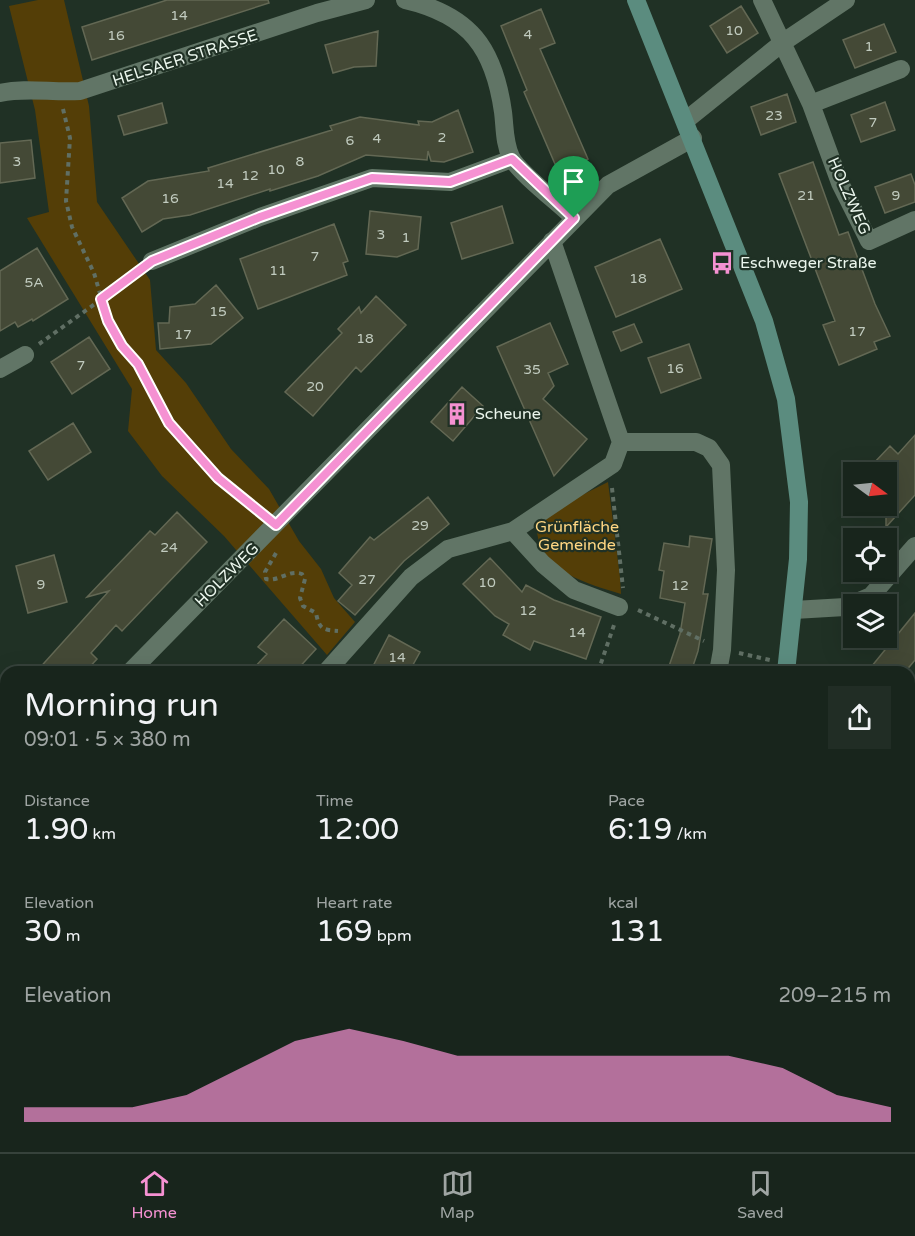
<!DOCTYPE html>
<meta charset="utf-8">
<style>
:root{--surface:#18251c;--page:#212d25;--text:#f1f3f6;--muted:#9fa5a3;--line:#36423b;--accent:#f591d2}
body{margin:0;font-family:"Varela Round",sans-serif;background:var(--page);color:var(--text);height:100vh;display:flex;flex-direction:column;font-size:22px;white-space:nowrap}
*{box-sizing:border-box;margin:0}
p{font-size:20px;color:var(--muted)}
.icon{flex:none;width:33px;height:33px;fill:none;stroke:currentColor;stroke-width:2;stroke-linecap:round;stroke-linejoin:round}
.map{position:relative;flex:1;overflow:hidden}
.details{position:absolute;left:0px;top:666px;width:915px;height:486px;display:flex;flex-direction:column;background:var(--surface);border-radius:18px 18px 0 0;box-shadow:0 6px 24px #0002,0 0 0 2px var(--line)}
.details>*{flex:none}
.needle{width:39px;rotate:105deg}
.buttons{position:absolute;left:843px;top:462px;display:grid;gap:12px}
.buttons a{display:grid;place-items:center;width:54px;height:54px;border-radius:0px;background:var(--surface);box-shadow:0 6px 24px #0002,0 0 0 2px var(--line);font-size:30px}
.pin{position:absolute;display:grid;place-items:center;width:51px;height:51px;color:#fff;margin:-62px -26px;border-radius:50% 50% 50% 0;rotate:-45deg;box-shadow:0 0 6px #0007}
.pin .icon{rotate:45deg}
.round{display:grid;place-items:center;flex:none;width:63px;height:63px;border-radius:0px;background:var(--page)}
.summary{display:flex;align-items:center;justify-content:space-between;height:102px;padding:0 24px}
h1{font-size:33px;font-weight:600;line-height:45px}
.stats{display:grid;grid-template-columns:repeat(3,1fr);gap:9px;height:102px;padding:6px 24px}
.stats div{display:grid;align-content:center}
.stats b{font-size:30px;font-weight:600}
.stats small{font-size:16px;font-weight:400}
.stats p{font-size:16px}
.chart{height:168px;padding:12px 24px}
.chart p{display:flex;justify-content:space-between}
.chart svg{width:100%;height:108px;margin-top:6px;fill:var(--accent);opacity:.7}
.dock{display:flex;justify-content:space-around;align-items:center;height:84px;border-top:2px solid var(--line);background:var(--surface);font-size:16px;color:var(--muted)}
.dock a{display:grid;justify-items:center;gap:3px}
.dock .on{color:var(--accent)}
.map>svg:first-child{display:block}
.green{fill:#543e07}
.building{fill:#444936;stroke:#636854;stroke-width:1.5}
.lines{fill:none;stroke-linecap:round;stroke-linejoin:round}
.path{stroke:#606f64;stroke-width:4;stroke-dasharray:4.5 4.5;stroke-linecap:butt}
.street{stroke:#617566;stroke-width:18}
.secondary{stroke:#5b8c7f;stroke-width:18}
.route-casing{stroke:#fff;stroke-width:12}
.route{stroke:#f591d2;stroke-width:8}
.labels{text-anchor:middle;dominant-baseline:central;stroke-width:4.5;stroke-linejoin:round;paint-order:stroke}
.number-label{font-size:14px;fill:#c1cbbf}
.street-label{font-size:16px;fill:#ebf6ed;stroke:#203125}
.poi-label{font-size:16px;fill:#ebf6ed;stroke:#203125;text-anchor:start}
.park-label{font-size:16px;fill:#fed682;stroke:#203125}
</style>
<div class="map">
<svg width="915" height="1152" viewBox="0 0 915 1152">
<rect width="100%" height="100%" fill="#203125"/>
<!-- green -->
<path class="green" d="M 38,0 L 64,0 L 89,106 L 97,202 L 150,280 L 156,350 L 186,383 L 231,449 L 269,489 L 299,541 L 321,569 L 334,598 L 355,622 L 327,655 L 224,536 L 162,476 L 128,431 L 132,389 L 27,218 L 49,212 L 35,110 L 9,6 Z
M 608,482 L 620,578 L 621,594 C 588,584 543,572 537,533 L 552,510 Z
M 909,939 L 915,952 L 915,996 L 909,983 Z"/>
<!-- building -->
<path class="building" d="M 167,0 L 268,0 L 269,3 L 92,60 L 82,27 Z
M 741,6 L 758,33 L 727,53 L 710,26 Z
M 541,9 L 555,43 L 540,49 L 588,159 L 558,171 L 524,92 L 527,90 L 501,26 Z
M 884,24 L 896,52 L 855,68 L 843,40 Z
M 378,31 L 376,66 L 354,67 L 333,73 L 325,45 Z
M 787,94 L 796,122 L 761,135 L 751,107 Z
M 885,102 L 895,130 L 861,142 L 851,115 Z
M 162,103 L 167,123 L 124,135 L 118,116 Z
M 458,110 L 473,152 L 444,162 L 431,161 L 428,151 L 427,160 L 366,155 L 318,176 L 270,191 L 270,189 L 190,215 L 163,219 L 142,232 L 122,198 L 148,181 L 209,171 L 208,168 L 332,130 L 330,126 L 360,117 L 419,125 L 418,121 L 432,122 Z
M 31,140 L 35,178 L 0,183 L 0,143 Z
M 813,162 L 839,235 L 848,232 L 875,304 L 890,336 L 874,342 L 877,349 L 839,365 L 823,325 L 835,321 L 779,174 Z
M 911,174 L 915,185 L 915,202 L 885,213 L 875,187 Z
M 502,206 L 513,243 L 462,259 L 451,223 Z
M 370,211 L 421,217 L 418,249 L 397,257 L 366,254 Z
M 334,224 L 348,261 L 343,263 L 347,275 L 258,309 L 240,259 Z
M 660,239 L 682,289 L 616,317 L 595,267 Z
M 37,248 L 68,299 L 33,321 L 32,319 L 18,327 L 15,322 L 0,331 L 0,271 Z
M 216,285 L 243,318 L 211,344 L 160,349 L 158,323 L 169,323 L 170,307 L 195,304 Z
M 376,296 L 406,325 L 361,372 L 356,367 L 313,416 L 285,392 L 342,333 L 338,329 L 359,307 L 361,313 Z
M 550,323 L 568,364 L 548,373 L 554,386 L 543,399 L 587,439 L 554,476 L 497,347 Z
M 634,324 L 642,342 L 621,351 L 613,332 Z
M 89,337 L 110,369 L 72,394 L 51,362 Z
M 689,344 L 701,378 L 661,393 L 648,358 Z
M 462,387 L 483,406 L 453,441 L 431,422 Z
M 73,423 L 91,452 L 48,480 L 29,451 Z
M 915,435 L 915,495 L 886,527 L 886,472 L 882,472 L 873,464 L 890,446 L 898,454 Z
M 428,497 L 449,524 L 404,561 L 355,615 L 338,601 L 352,585 L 339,573 L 370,537 L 374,540 Z
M 177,512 L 207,542 L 122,631 L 116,625 L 91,653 L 97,659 L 85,672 L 36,672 L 109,591 L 87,597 L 150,531 L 155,535 Z
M 690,536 L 712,539 L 703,594 L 708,594 L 698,651 L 691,672 L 667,672 L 680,634 L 685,603 L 660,598 L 664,571 L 659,570 L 664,543 L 689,547 Z
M 54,555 L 67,602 L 28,613 L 16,566 Z
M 490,558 L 522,592 L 526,585 L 554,600 L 601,617 L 586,659 L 534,641 L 530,650 L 503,635 L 509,624 L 495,616 L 463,584 Z
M 915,613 L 915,660 L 905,672 L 867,672 Z
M 284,619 L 316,649 L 295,672 L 250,672 L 267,654 L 258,647 Z
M 389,635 L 420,652 L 409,672 L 370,672 Z"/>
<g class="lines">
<!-- path -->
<path class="path" d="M 63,109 L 70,138 L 66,201 L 72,227 L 94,273 L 108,321 L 122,346 L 138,365 L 169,423 L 218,478 L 261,513
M 39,344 L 138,273
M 612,488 L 623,588
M 276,553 L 265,572 L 266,579 C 279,582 289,569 302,574 L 305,579 L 300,598 L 303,606 L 316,613 C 319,629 323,630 338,631
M 638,610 L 704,641
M 739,653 L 770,660
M 598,672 L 614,625
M 0,1044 L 6,1036
M 0,1069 L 6,1072
M 130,1146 L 140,1152
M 784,1146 L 787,1152"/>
<!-- street -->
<path class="street" d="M 405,0 C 470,15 494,48 503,112 C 505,127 504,143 511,157 C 518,172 561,205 574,218
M 762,0 L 811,104 L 840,183 L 869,241 L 915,220
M 0,93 C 26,87 53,93 80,91 L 317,13 L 366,0
M 811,104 L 901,69
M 685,121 L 782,43 L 846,0
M 152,261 L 260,217 L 372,178 L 450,182 L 512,159
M 0,369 L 25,355
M 621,442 L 696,442 L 709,448 L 721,465 L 726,570 L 722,650 L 718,672
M 513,531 L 543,564 L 574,590 L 619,607
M 794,610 L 845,607 L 871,596 L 915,546
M 130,672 L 608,185 L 693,138
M 326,672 L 411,577 L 448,549 L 513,531 L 613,464 L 621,442 L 552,241
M 0,693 L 6,707
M 0,800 L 6,795
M 909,894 L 915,885
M 909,914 L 915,928
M 327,1146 L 331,1152
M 475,1152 L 484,1146
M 907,1152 L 915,1148"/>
<!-- secondary -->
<path class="secondary" d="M 636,0 L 764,321 L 786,399 L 799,502 L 798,559 L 786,672
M 542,1152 L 546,1146
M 560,1152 L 563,1146"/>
</g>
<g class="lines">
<!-- route casing -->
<g class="route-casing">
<path id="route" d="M 512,159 L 574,218 L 276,525 L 218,478 L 169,423 L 138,364 L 122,346 L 108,321 L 101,299 L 152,261 L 260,217 L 372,178 L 450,182 Z"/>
</g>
<!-- route -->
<use href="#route" class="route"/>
</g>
<!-- icons -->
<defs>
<g id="bus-bare" transform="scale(1.8)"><path d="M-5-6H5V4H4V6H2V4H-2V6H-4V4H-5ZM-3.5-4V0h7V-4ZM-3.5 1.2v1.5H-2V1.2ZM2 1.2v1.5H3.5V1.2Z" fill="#f591d2" stroke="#203125" stroke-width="2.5" paint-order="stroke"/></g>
<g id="building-bare" transform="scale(1.8)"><path d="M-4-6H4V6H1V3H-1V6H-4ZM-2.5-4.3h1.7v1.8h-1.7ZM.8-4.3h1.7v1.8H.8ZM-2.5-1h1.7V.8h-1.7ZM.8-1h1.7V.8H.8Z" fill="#f591d2" stroke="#203125" stroke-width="2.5" paint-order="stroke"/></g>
</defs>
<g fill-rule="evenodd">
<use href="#bus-bare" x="722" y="263"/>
<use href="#building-bare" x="457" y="414"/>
</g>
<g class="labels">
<!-- number labels -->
<g class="number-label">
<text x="179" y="15">14</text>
<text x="734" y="30">10</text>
<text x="528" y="34">4</text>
<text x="116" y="35">16</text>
<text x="869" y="46">1</text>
<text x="774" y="115">23</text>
<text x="873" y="122">7</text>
<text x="442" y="137">2</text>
<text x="377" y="138">4</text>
<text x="350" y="140">6</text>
<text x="17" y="161">3</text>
<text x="300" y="161">8</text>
<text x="276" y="169">10</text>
<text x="250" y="175">12</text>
<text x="225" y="183">14</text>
<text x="806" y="195">21</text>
<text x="896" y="195">9</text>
<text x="170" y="198">16</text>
<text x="381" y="234">3</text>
<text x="406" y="237">1</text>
<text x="315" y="256">7</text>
<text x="278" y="270">11</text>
<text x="638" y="278">18</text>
<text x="34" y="282">5A</text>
<text x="218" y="311">15</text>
<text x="857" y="331">17</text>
<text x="183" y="334">17</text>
<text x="365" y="338">18</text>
<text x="81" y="365">7</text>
<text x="675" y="368">16</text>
<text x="532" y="369">35</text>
<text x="315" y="386">20</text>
<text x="420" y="525">29</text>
<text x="169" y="547">24</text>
<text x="367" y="579">27</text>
<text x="487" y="582">10</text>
<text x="41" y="584">9</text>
<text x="680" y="585">12</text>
<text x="528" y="610">12</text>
<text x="577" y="632">14</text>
<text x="397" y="657">14</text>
</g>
<!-- street labels -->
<g class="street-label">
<text transform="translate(185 58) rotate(-18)">HELSAER STRASSE</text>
<text transform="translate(849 196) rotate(66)">HOLZWEG</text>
<text transform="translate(227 575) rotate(-45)">HOLZWEG</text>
</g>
<!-- poi labels -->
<g class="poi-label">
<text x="740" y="263">Eschweger Straße</text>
<text x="475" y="414">Scheune</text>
</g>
<!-- park labels -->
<g class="park-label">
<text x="577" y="527">Grünfläche<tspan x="577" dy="18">Gemeinde</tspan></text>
</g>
</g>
</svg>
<div class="buttons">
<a><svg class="needle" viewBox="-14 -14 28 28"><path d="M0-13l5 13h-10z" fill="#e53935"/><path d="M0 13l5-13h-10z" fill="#9fa5a3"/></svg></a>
<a><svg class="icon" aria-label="locate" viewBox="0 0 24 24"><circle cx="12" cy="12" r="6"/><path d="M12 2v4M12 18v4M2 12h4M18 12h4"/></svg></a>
<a><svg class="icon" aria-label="layers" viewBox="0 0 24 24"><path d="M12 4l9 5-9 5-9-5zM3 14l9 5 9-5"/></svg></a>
</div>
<div class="pin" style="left:574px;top:218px;background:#1e9e55"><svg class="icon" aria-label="arrive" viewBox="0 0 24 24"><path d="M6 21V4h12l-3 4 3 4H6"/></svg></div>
<section class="details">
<div class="summary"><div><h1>Morning run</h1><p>09:01 · 5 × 380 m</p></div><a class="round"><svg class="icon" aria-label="share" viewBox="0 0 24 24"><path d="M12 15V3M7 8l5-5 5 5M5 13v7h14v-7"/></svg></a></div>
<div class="stats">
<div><p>Distance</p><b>1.90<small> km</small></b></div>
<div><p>Time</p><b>12:00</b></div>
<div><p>Pace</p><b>6:19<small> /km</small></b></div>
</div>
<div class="stats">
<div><p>Elevation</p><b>30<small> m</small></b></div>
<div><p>Heart rate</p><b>169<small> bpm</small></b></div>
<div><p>kcal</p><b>131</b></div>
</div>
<div class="chart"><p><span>Elevation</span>209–215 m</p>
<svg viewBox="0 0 160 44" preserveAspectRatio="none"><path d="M0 44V38L10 38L20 38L30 33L40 22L50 11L60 6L70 11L80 17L90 17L100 17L110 17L120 17L130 17L140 22L150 33L160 38V44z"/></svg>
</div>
</section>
</div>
<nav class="dock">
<a class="on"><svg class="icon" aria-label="home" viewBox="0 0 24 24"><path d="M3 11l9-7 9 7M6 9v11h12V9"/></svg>Home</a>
<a><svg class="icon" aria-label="map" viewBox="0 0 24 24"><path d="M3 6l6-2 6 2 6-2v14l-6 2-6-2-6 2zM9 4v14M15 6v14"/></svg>Map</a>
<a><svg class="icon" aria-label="saved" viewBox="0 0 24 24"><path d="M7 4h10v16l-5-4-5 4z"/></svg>Saved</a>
</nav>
